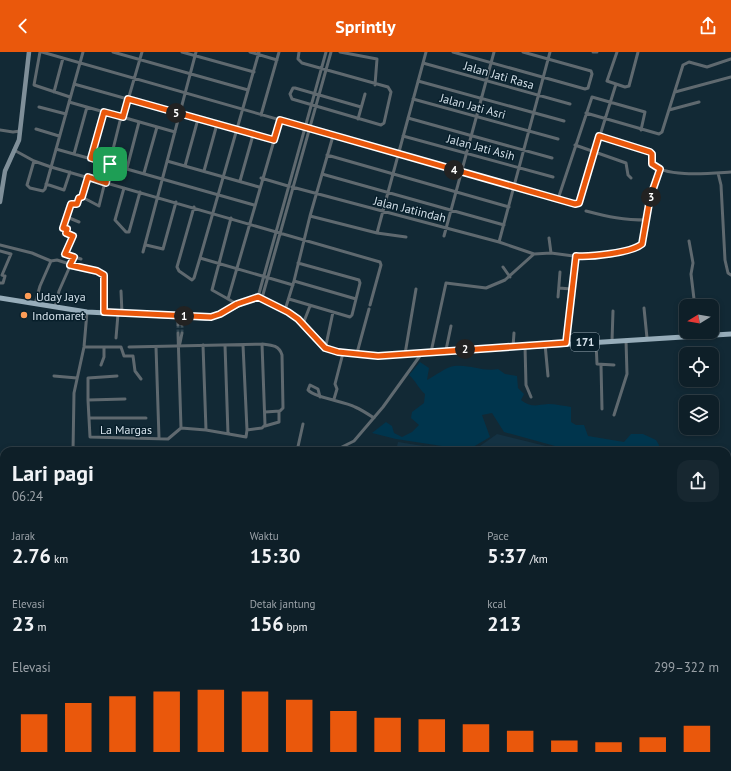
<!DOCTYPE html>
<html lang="id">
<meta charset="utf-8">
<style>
:root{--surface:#0e1f28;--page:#172730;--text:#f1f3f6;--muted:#9ba2a8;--line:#2e3d45;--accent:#ea580c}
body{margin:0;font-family:"PT Sans",sans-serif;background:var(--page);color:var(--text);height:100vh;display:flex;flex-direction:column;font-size:15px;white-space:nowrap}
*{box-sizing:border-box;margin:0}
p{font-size:13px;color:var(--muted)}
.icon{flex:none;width:22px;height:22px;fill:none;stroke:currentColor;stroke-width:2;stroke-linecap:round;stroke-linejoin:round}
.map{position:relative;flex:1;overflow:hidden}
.drawer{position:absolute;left:0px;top:395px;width:731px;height:324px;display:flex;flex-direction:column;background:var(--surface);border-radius:12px 12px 0 0;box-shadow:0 2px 6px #0003,0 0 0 1px var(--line)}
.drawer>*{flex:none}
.needle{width:26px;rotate:259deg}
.controls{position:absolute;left:679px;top:247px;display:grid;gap:8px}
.controls a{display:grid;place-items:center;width:40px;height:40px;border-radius:8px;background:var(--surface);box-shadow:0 2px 6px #0003,0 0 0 1px var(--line);font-size:20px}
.pin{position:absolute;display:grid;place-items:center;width:34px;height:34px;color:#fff;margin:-17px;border-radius:8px;box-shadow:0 2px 6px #0006}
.km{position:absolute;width:20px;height:20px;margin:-10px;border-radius:50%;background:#222;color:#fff;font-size:11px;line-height:20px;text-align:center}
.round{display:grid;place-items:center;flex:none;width:42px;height:42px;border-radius:12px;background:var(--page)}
.summary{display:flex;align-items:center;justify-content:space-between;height:68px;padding:0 12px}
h1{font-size:22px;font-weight:700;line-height:30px}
.metrics{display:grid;grid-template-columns:repeat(3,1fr);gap:6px;height:68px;padding:4px 12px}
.metrics div{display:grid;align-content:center}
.metrics b{font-size:20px;font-weight:700}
.metrics small{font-size:11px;font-weight:400}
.metrics p{font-size:11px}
.chart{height:112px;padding:8px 12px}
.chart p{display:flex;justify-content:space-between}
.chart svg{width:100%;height:72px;margin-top:4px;stroke:var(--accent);stroke-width:6}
header{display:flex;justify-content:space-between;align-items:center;height:52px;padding:0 12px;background:var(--accent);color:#fff;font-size:18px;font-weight:700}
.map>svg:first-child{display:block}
.built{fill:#143243}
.green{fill:#00354d}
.water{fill:#044d6c}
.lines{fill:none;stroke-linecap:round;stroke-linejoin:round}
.street-tunnel{stroke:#2f4550;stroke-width:3;stroke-dasharray:3 1.5;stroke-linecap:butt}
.street{stroke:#5f696f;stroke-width:3}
.secondary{stroke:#7f8f99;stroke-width:4.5}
.primary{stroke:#97adba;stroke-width:5}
.route-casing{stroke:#fff;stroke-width:8}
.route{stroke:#ea580c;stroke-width:5}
.poi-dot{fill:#fd9c56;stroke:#081f2b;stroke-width:1.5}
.labels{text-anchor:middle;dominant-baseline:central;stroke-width:3;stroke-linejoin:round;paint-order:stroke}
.shield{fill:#081f2b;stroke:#97a7b1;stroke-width:1}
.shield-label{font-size:11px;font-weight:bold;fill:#d4e1ea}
.street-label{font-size:12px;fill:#d4e1ea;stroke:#081f2b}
.poi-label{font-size:12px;fill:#d4e1ea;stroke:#081f2b;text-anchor:start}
</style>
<header><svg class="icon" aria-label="back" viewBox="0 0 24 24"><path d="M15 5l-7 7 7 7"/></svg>Sprintly<svg class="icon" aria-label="share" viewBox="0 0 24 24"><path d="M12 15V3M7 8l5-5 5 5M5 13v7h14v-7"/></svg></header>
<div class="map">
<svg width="731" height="719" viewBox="0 0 731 719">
<rect width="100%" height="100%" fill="#122935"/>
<!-- built -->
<path class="built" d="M 497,382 L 566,399 L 473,399 Z
M 398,390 L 455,399 L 396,399 Z
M 488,715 L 568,715 L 567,719 L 535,716 L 534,719 L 504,719 Z"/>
<!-- green -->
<path class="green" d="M 420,310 L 429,316 L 427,328 C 435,324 446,315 454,314 C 470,312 483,320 498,317 L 505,322 L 517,324 L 518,336 L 524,342 L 521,348 C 532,356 536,353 548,352 C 556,352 564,354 571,355 L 571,370 L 576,373 L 584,373 L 588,384 L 624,390 L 631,382 L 643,382 L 656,388 L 659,393 L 658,399 L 573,399 L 504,380 L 492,361 L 482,363 L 490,385 L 468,398 L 396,387 L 372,381 L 386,370 L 392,374 L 394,381 L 402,385 L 412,380 L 419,373 L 411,366 L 412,360 L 424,351 L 425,342 C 418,336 416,329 409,323 Z
M 727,631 L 731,641 L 731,719 L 717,719 L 727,715 Z
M 626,715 L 657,715 L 655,719 L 624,719 Z"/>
<!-- water -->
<path class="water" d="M 659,715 L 724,715 L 717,719 L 656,719 Z"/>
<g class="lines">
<!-- street-tunnel -->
<path class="street-tunnel" d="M 178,273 L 178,281
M 182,273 L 182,281"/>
<!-- street -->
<path class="street" d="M 40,0 L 34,33 L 70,45
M 42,0 L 575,152 L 579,151 L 616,32
M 113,0 L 248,38
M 182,0 L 254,20
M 250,0 L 277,8
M 299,0 L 298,7 L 302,11 L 388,35 L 391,40 L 384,71 L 381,73 L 292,47 L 290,42 L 293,36 L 295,36 L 361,55
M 340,0 L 377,7 L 375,33
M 453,0 L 585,37 L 588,36 L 592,22 L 591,19 L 523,0
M 593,0 L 597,0
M 617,0 L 607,29 L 625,35 L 629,34 L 638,0
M 423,11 L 570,52
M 418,29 L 564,69
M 74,32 L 274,88
M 54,40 L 63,6
M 675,40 L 731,25
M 413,47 L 558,87
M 69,50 L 175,80
M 39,55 L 66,62
M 669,58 L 699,50
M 586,61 L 659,82 L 662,80 L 683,13 L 689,10 L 707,15 L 731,7
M 261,63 L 279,0
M 408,66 L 552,106
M 358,67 L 365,42
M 36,77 L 59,84
M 0,78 L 13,80 L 20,79
M 403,84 L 553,125
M 599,84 L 650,100 L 652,102 L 652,112 C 665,126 713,121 731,120
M 575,93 L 626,111 L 628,123 L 631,126
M 56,97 L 254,153
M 14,98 L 34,109 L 51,115 L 380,210 L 381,213 L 370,253
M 74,102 L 87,55
M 327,103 L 509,155
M 91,106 L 104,60
M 34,109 L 27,133 L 30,136 L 43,139 L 45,137 L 83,0
M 167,109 L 259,135
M 185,114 L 198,67
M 127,116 L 139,70
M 204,119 L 217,72
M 144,121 L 157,75
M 718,121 L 721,133 L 725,208 L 728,221 L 731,223
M 322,122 L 504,173
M 88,125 L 82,145 L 99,154 L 120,69 L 123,65 L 142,0
M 261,126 L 288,134
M 240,129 L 253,83
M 46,132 L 64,138 L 70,120
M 292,135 L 499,190 L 534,202
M 124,136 L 115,168 L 126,180 L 129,180 L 140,140
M 558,147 L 592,45 L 645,60 L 641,78
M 194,155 L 177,215 L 179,219 L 192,228 L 194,226 L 200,206 L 259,0
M 586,159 C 609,165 623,168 647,168
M 310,164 L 377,181 L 406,185
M 67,165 L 79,170
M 231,166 L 212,238 L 237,252
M 377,181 L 426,0
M 444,184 L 494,0
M 549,186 L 551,201
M 689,189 L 693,211 L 691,222 L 694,247 L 692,254
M 499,190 L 550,0
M 0,193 L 32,201 L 51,209
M 146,193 L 163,197 L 176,150
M 0,199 L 11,202 L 2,223 L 5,224 L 3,231 L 0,231
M 143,200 L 196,0
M 74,205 L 81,207
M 200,206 L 293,233
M 503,215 L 510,225
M 294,229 L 356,247
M 559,236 L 571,237
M 121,239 L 122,261
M 258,245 L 326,0
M 558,245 L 560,220
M 262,246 L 331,0
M 228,247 L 280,68
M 289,247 L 350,265 L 352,263 L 360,231 L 359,228 L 298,211
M 35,252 L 40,234 L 51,209 L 57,208 L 104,223 L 104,260
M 55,255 L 59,239 L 74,205 L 65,202 L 73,185 L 66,181 L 67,177 L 63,176 L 71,152 L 77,152 L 79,146 L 82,145
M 644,256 L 647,286
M 285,258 L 294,229 L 310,164 L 333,84
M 178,264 L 178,273
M 181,265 L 182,273
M 303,272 L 310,254
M 178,281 L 181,376
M 116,286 L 118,262
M 612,289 L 613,259
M 596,290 L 597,312 L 614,313
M 180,291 L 182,281
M 566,291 L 576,204
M 545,292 L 548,324
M 203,293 L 206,378
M 225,293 L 228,382
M 326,293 L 333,260
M 525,294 L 526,333 L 531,345
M 84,295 L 121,295 L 124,304 L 133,304 L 135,319 L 141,327
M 129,295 L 262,292 C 271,293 279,293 282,303 L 283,356 L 280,359 L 265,360
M 156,295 L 159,386
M 513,295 L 514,281
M 446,298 L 451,274
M 431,300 L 446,231 L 486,236 L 505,228 L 534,202 L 551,201 L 581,205 L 614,200 L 641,194 L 643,187 L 650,146 L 660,117
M 357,301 L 369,257
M 405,302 L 416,237
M 101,313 L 104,305 L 104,295
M 601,313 L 602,357
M 54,324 L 77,326
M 320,345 L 318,337 L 310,333 L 308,338 C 315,346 344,349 355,355 C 362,358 368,362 374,366
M 125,347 L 88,348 L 90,385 L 168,387 L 181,376 L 206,378 L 246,385 L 247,378 L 243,293
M 334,347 L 337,337 L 335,332 L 343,301
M 88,348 L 88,326 L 117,324
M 614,363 L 627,322 L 626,288
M 89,366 L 146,366
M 265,374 L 279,370 L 279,359
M 247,378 L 262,376 L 265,373 L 262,292
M 73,399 L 74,341 L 84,295 L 87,260
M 136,399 L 136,398
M 297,399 L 303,372
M 334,399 L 354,389 L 383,355 L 422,301
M 0,417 L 4,417
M 727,442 L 731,440
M 0,446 L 4,447
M 727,512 L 731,516
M 0,517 L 4,494
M 0,523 L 4,524
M 0,549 L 4,550
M 727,576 L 731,575
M 0,623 L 4,625
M 0,650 L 4,646
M 0,652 L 4,656
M 0,677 L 4,678
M 0,690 L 4,692
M 0,704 L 4,707
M 25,715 L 37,719
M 143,715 L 145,719
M 84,719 L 84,715
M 177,719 L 177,715
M 233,719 L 234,715"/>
<!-- secondary -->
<path class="secondary" d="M 0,150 L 5,119 L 19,88 L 29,0
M 727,525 L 731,522
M 727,624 L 731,635"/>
<!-- primary -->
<path class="primary" d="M 0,246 L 87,260 L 206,266 C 223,264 239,250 258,245 L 288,260 L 298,267 L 330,298 L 378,304 L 731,282"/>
</g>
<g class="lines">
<!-- route casing -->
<g class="route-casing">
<path id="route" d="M 128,47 L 274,88 L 280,68 L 575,152 L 579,151 L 599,84 L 650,100 L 652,102 L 652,112 L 660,117 L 650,146 L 642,192 C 631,201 590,205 576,204 L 566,291 L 378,304 L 338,300 L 325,296 L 298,267 L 288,260 L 258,245 L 237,252 L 220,262 L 211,265 L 104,260 L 104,223 L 97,219 L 70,213 L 74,205 L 65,202 L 73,184 L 66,181 L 67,177 L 63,176 L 71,152 L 77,152 L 79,146 L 82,145 L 88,125 L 106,131 L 110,112 L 91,106 L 104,60 L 123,65 Z"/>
</g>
<!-- route -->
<use href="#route" class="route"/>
</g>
<!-- markers -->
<g class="poi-dot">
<circle cx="28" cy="244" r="4"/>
<circle cx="24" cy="263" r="4"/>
</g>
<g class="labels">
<!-- shield labels -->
<rect class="shield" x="571" y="281" width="28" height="18" rx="3"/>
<g class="shield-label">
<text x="585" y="290">171</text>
</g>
<!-- street labels -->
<g class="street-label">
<text transform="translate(499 23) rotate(16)">Jalan Jati Rasa</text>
<text transform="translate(473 54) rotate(15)">Jalan Jati Asri</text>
<text transform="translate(481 95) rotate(15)">Jalan Jati Asih</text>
<text transform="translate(410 157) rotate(14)">Jalan Jatiindah</text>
<text x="126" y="377">La Margas</text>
</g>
<!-- poi labels -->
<g class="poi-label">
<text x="36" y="244">Uday Jaya</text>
<text x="32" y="263">Indomaret</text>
</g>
</g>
</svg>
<div class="controls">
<a><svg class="needle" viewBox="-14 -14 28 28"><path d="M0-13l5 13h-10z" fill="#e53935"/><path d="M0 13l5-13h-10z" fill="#9ba2a8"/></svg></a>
<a><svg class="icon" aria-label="locate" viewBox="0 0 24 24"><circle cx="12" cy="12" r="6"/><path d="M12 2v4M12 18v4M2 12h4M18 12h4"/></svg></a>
<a><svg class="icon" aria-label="layers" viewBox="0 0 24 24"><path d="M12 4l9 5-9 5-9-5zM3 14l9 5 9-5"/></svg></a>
</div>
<div class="pin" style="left:110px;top:112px;background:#1e9e55"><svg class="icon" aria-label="arrive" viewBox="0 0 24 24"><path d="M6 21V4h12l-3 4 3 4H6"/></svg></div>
<b class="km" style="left:184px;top:264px">1</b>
<b class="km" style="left:465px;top:297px">2</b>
<b class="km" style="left:651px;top:145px">3</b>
<b class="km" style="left:454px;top:118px">4</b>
<b class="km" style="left:176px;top:61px">5</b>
<section class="drawer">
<div class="summary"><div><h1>Lari pagi</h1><p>06:24</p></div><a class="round"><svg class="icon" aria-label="share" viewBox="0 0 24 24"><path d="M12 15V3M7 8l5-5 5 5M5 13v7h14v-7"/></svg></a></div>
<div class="metrics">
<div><p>Jarak</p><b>2.76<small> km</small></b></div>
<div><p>Waktu</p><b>15:30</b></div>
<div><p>Pace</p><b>5:37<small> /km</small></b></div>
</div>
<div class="metrics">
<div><p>Elevasi</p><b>23<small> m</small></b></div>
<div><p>Detak jantung</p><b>156<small> bpm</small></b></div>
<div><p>kcal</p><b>213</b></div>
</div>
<div class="chart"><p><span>Elevasi</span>299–322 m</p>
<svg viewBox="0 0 160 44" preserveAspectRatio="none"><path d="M5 44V21M15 44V14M25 44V10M35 44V7M45 44V6M55 44V7M65 44V12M75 44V19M85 44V23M95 44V24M105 44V27M115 44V31M125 44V37M135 44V38M145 44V35M155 44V28"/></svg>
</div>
</section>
</div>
